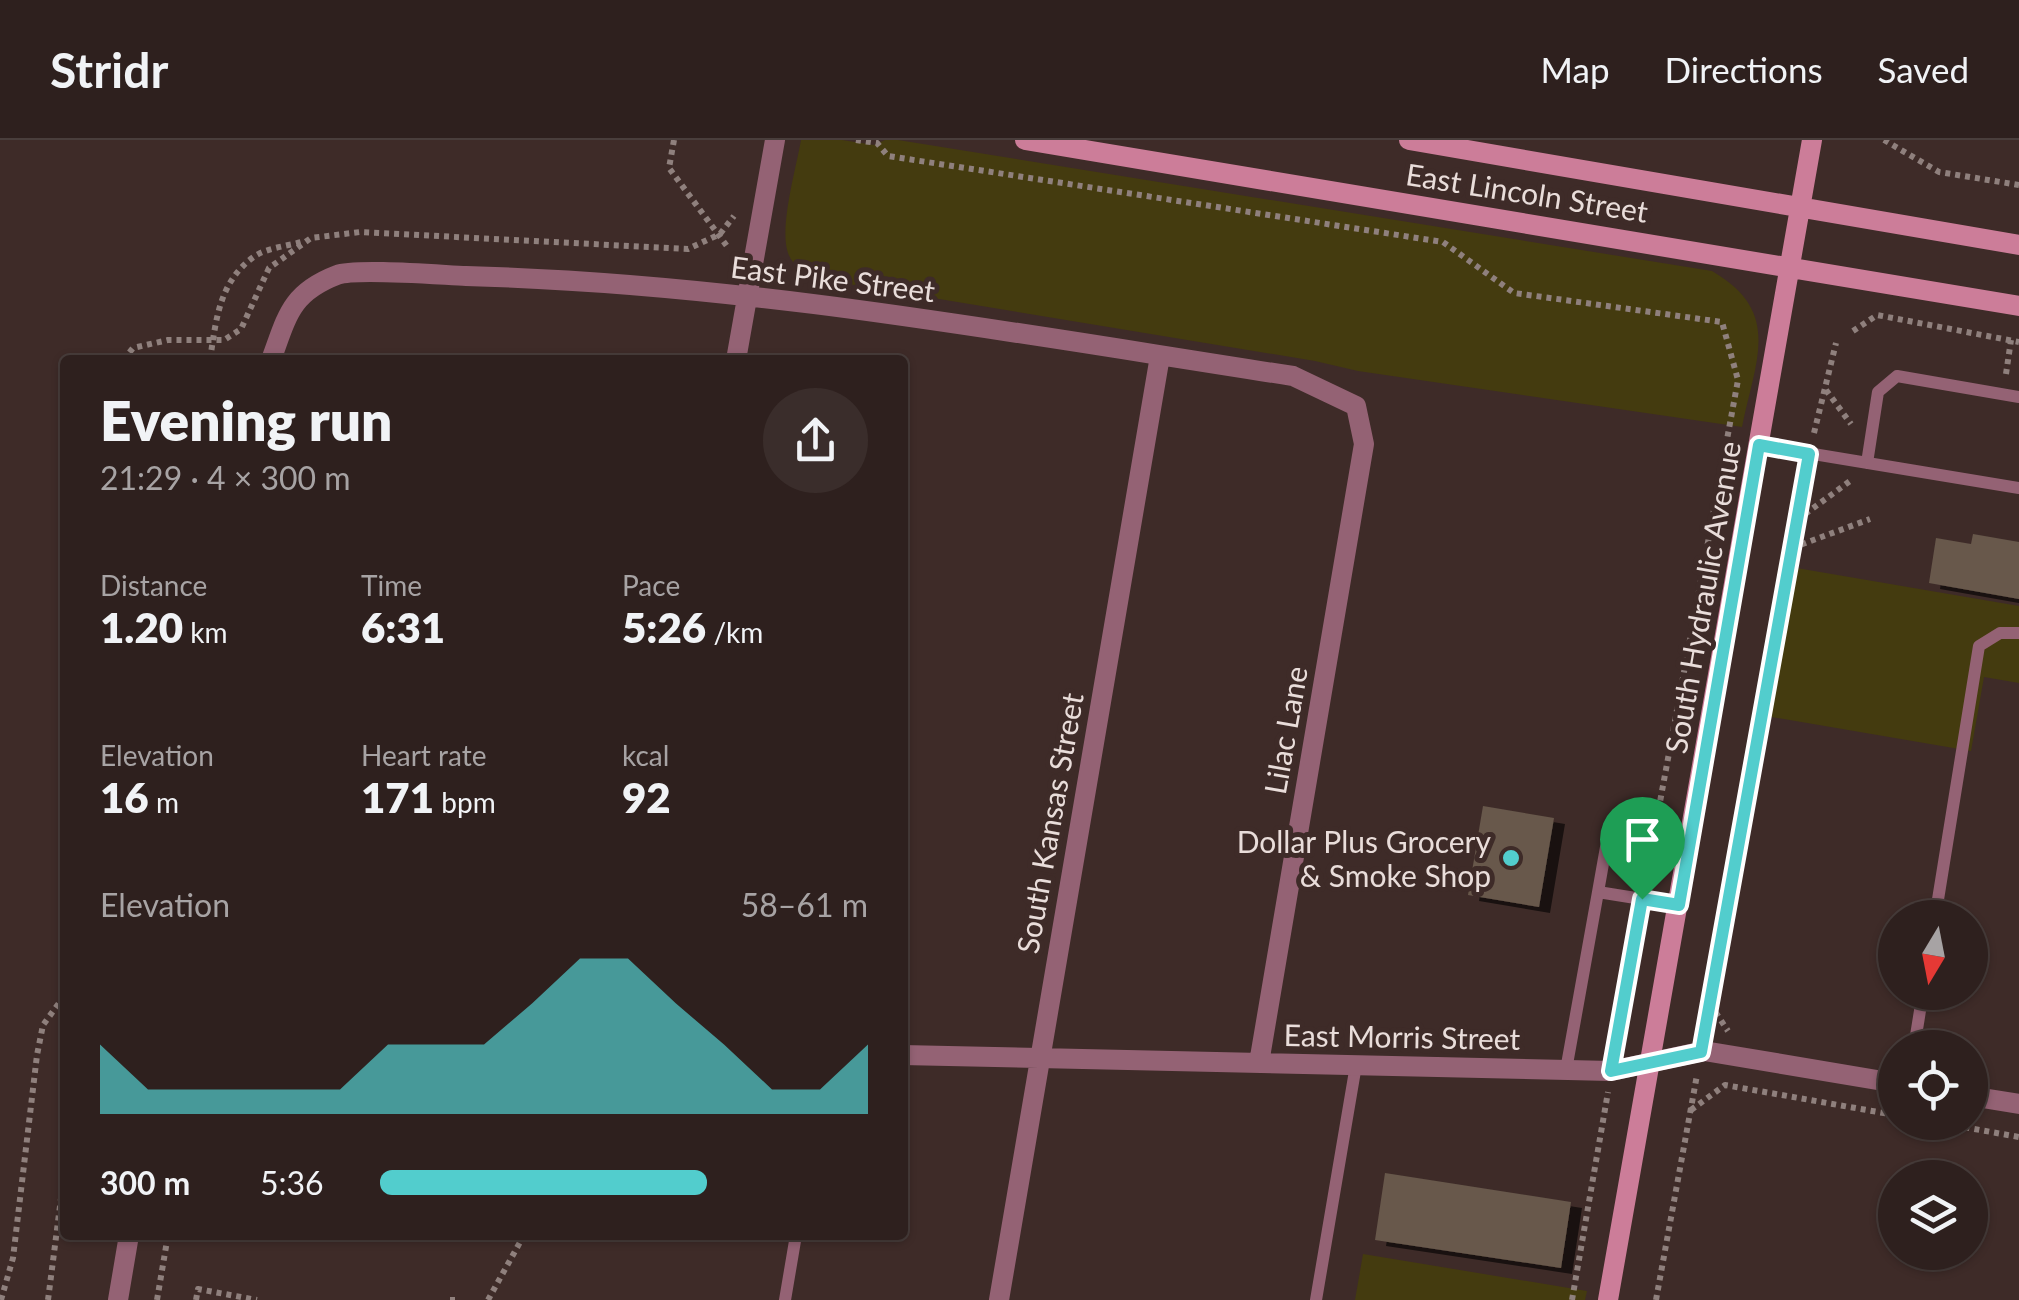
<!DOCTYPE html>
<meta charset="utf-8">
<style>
:root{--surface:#2e201e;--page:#3a2d2b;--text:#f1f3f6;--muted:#a7a3a4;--line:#493e3c;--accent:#52cdcd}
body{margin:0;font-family:Lato,sans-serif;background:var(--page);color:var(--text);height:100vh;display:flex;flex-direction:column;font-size:38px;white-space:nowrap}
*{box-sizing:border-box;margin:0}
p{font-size:32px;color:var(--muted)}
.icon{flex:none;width:55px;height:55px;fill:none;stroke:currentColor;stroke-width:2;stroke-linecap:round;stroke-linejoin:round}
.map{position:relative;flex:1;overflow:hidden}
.side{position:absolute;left:60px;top:215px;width:848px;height:885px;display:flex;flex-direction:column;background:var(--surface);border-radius:10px;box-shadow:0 2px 8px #0004,0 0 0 2px var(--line)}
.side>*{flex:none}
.needle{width:65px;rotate:190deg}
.tools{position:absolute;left:1878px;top:760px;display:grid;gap:20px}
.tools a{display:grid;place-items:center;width:110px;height:110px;border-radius:50%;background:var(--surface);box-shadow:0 2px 8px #0004,0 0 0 2px var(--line);font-size:50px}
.pin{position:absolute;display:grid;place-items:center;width:85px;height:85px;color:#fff;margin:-102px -42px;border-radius:50% 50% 50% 0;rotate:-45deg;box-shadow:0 0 10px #0007}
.pin .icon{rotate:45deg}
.round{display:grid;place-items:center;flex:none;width:105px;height:105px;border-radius:52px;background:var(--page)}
.summary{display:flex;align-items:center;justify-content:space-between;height:170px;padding:0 40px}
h1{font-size:55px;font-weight:800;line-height:75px}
.figures{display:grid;grid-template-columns:repeat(3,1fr);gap:15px;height:170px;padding:10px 40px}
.figures div{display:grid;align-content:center}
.figures b{font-size:42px;font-weight:800}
.figures small{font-size:28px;font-weight:400}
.figures p{font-size:28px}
.chart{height:280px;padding:20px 40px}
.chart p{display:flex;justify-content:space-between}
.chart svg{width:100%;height:180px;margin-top:10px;fill:var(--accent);opacity:.7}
ul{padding:0 40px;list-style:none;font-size:32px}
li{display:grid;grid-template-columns:160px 120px 1fr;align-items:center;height:75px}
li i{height:25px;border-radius:12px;background:var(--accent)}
header{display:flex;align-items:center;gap:60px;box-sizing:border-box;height:140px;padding:0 50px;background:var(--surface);border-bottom:2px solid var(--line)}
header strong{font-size:48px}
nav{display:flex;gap:55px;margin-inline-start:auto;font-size:35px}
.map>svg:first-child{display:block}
.green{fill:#443b0f}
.building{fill:#67584b;filter:url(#shadow)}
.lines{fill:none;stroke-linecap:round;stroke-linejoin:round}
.path{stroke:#8f807d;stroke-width:6;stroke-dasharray:5 5;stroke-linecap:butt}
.lane{stroke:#946274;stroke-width:12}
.street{stroke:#946274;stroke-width:20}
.secondary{stroke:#cc7d99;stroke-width:20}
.route-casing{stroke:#fff;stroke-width:20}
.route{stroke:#52cdcd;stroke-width:12}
.poi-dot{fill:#52cdcd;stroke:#3e2b28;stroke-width:4}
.labels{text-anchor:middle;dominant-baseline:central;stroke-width:10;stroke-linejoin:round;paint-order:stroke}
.street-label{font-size:30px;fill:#e9ddda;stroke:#3e2b28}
.poi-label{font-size:30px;fill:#e9ddda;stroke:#3e2b28;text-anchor:end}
</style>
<header>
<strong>Stridr</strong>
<nav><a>Map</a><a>Directions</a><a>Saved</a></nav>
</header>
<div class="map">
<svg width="2019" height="1160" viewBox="0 0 2019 1160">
<defs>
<filter id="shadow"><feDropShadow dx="11" dy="6" stdDeviation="0" flood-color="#0009"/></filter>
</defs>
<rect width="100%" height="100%" fill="#3e2b28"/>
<!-- green -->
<path class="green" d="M 801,0 L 842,0 L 874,5 L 885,0 L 898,0 L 1712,131 C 1783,172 1755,221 1742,287 L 1358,231 L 1315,221 L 818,139 C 806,133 793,127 788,113 C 779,87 796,29 801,0 Z
M 1779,425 L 2019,466 L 2019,543 L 1984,537 L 1971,611 L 1754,574 Z
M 1363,1114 L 1587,1151 L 1585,1160 L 1355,1160 Z"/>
<!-- building -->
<path class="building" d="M 1973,394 L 2019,402 L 2019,459 L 1929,443 L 1936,398 L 1971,404 Z
M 1483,666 L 1554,678 L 1539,767 L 1468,755 Z
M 1385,1033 L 1571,1062 L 1561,1128 L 1375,1100 Z"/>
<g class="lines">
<!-- path -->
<path class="path" d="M 674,0 L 669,28 L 729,109
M 856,0 L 877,3 L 888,16 L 1443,102 L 1514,153 L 1722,182 L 1738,240 L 1645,743
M 1884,0 L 1939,32 L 2019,45
M 1853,191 L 1877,175 L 2019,202
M 123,220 L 133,208 L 168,200 L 224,200 L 241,189 L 269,128 L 311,98 L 360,92 L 688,109 L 720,94 L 734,76
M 210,220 C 216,180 219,141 255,116 C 267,108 287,106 301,102
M 2006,234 L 2011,200
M 1826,250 L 1851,284
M 1814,293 L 1836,203
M 1797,380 L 1850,341
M 1792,408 L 1870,379
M 1710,864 L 1728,891
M 1705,888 L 1805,329
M 1616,905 L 1639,779
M 1691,970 L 1725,945 L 1895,975
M 1935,982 L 2019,997
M 1,1160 L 13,1118 L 37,915 L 43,885 L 65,855
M 48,1160 L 65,1027
M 157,1160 L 168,1095
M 196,1160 L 198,1149 L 257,1160
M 450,1160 L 458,1160
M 488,1160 L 524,1095
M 1572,1160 L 1608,952
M 1656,1160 L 1697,935"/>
<!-- lane -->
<path class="lane" d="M 1759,305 L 2019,348
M 1867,323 L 1878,252 L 1897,236 L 2019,257
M 1598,752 L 1606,707
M 1935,778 L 1979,506 L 2000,493 L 2019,493
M 1914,908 L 1923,852
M 1566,930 L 1598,752 L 1679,765
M 785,1160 L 796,1095
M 1316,1160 L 1356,925"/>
<!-- street -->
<path class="street" d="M 271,220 C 287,177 290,153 337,135 C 355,128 441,135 466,136 C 744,143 1019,194 1293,236 L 1356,266 L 1364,304 L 1259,923
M 736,220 L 775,0
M 902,915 L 1611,931 L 1704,911 L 1895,943
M 1970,956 L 2019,964
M 118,1160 L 129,1095
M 999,1160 L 1160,216"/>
<!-- secondary -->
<path class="secondary" d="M 1025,0 L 2019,166
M 1409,0 L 2019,105
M 1608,1160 L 1812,0"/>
</g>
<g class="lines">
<!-- route casing -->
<g class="route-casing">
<path id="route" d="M 1759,305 L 1809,314 L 1701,912 L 1611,931 L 1642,759 L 1679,765 Z"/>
</g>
<!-- route -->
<use href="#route" class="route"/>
</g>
<!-- markers -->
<circle class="poi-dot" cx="1511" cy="718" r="10"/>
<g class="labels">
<!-- street labels -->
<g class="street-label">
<text transform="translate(1527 52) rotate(9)">East Lincoln Street</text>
<text transform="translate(833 138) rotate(7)">East Pike Street</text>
<text transform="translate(1702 457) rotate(-80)">South Hydraulic Avenue</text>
<text transform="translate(1285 590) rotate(-80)">Lilac Lane</text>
<text transform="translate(1049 683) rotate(-80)">South Kansas Street</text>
<text transform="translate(1402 896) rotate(1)">East Morris Street</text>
</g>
<!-- poi labels -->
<g class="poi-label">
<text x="1491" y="701">Dollar Plus Grocery<tspan x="1491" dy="34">&amp; Smoke Shop</tspan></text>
</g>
</g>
</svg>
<div class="tools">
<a><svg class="needle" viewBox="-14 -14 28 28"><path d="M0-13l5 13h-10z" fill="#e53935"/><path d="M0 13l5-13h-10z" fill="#a7a3a4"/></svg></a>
<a><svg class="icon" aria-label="locate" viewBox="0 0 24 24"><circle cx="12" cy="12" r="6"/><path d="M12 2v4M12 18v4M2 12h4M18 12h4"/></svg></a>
<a><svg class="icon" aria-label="layers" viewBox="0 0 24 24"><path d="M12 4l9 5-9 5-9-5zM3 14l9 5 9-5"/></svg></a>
</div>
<div class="pin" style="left:1642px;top:759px;background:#1e9e55"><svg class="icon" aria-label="arrive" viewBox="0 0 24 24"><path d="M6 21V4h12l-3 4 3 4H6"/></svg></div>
<section class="side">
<div class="summary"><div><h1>Evening run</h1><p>21:29 · 4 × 300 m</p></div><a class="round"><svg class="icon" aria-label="share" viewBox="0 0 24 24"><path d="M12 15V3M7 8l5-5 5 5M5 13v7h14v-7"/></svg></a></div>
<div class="figures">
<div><p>Distance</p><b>1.20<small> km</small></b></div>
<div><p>Time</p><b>6:31</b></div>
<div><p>Pace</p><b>5:26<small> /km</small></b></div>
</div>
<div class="figures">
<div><p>Elevation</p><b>16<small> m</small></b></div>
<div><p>Heart rate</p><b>171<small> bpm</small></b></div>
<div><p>kcal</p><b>92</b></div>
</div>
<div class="chart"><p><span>Elevation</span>58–61 m</p>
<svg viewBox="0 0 160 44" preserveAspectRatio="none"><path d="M0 44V27L10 38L20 38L30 38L40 38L50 38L60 27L70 27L80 27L90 17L100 6L110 6L120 17L130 27L140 38L150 38L160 27V44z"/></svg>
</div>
<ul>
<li><b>300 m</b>5:36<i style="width:67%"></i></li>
</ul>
</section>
</div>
